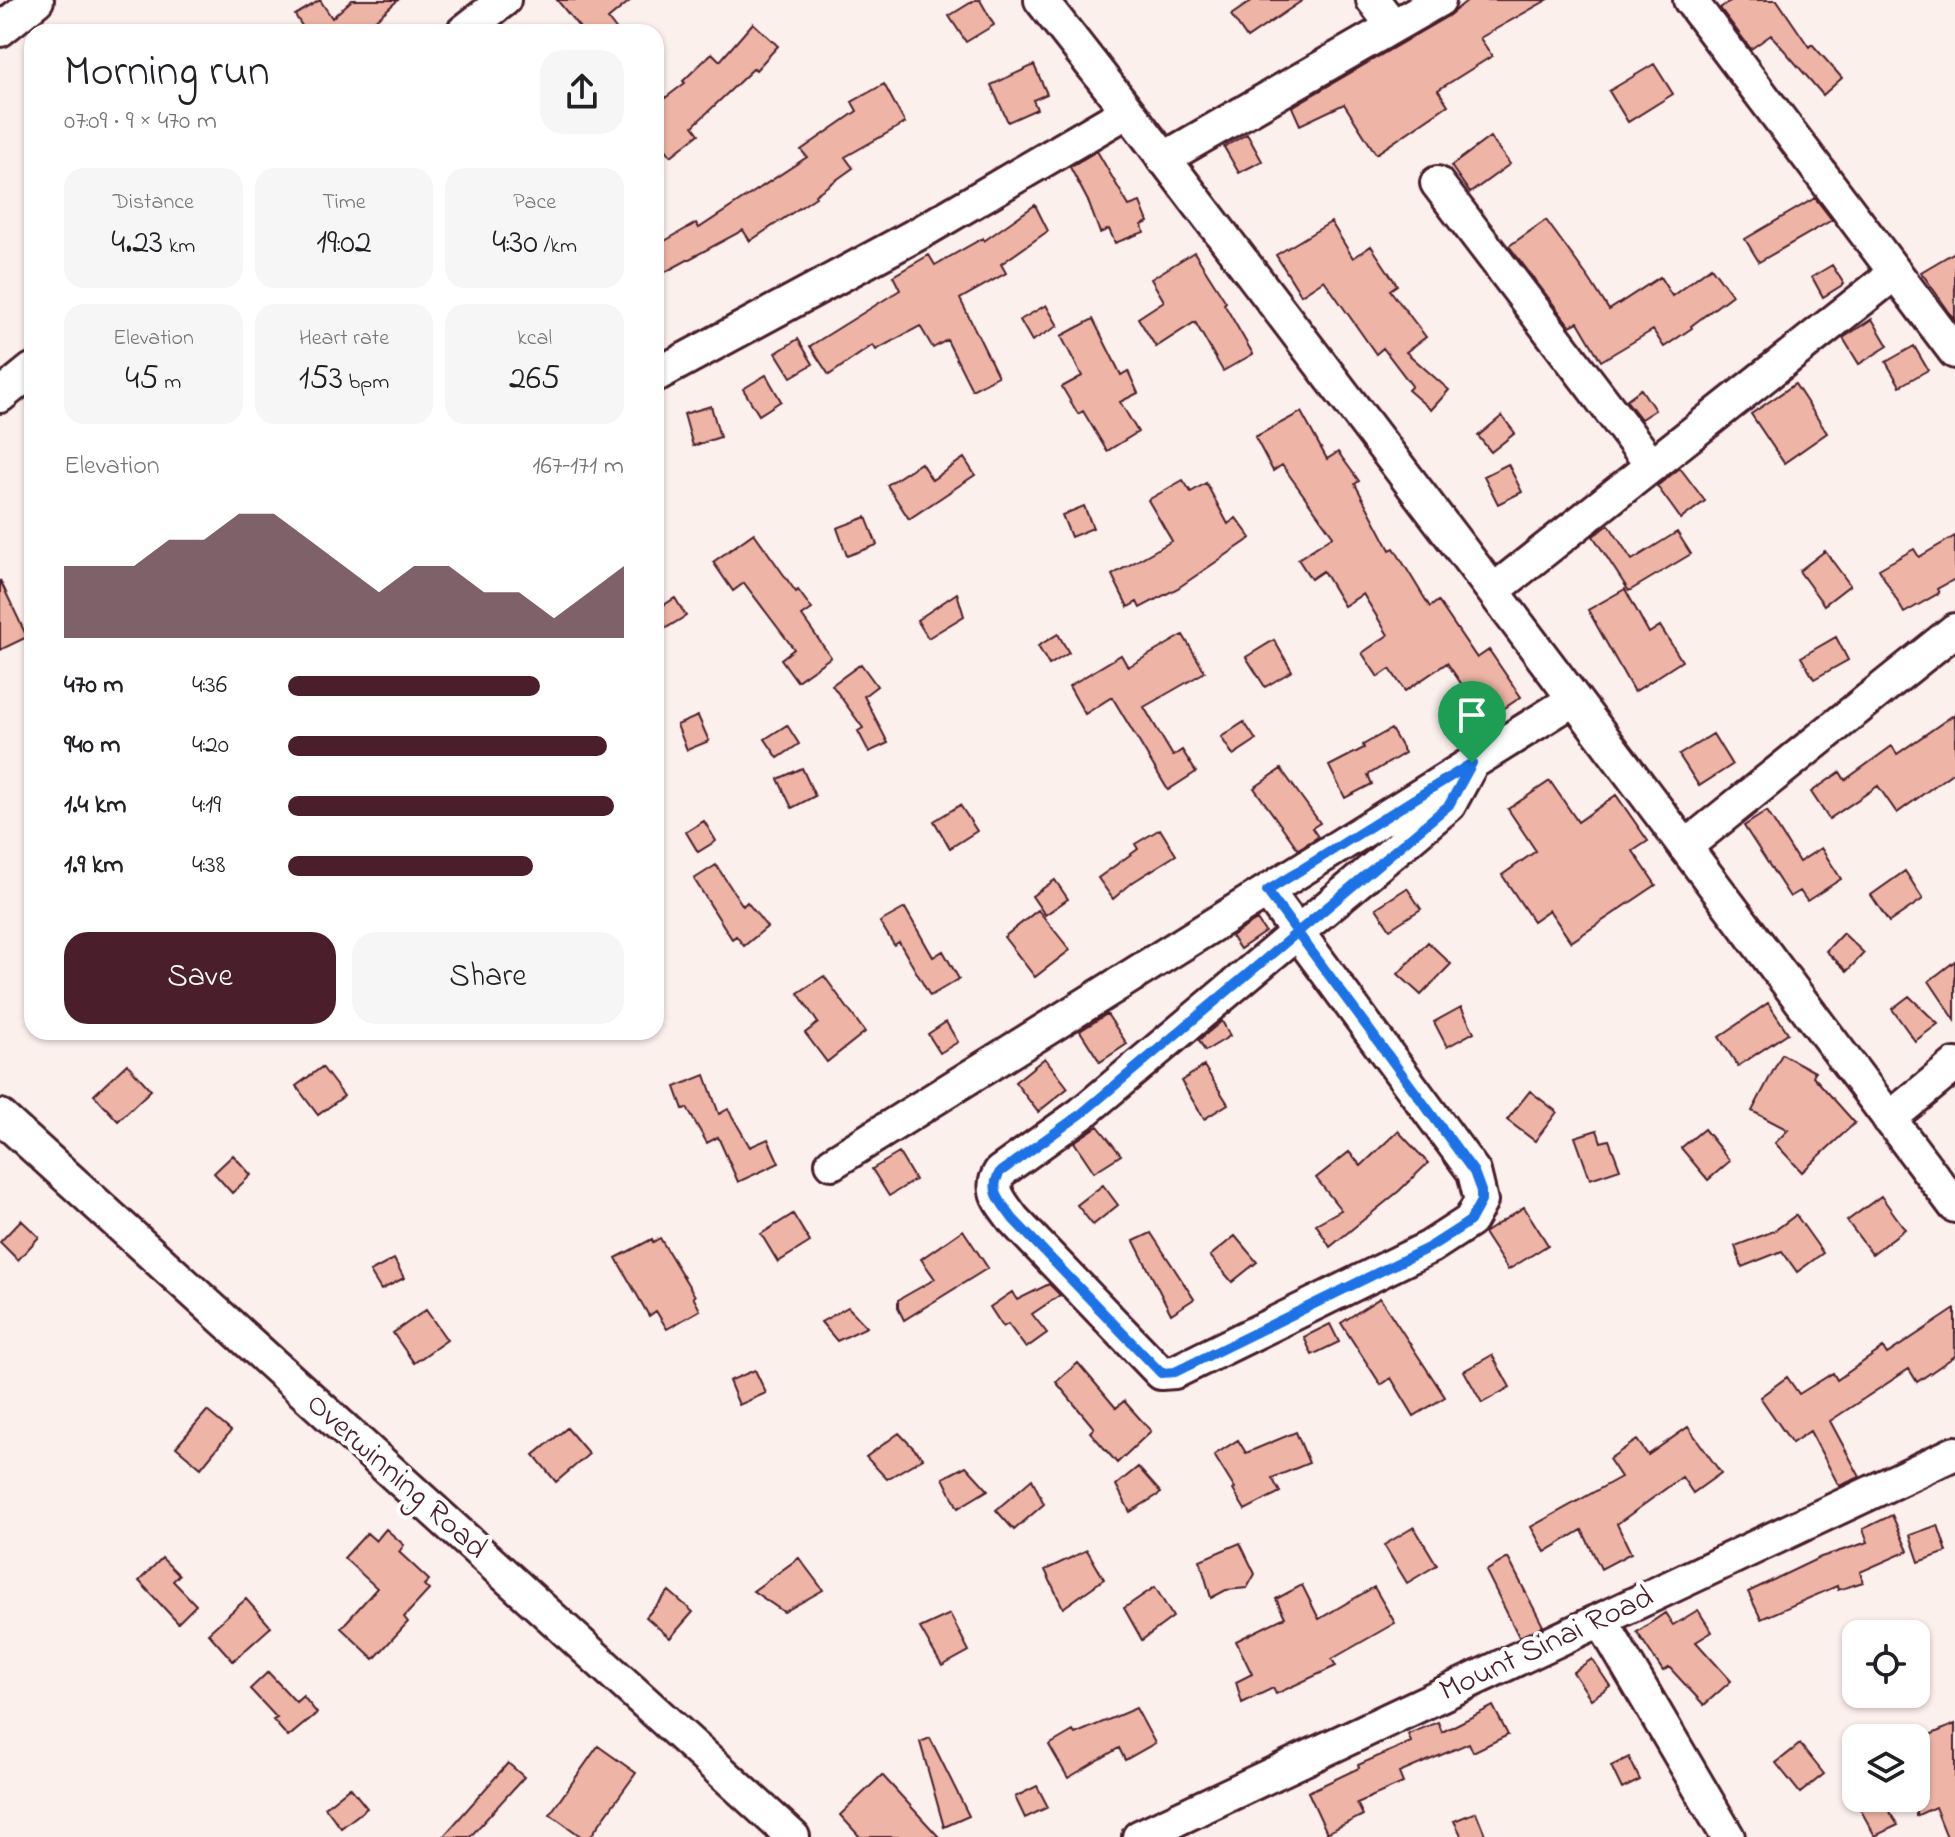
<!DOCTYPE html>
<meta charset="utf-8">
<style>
:root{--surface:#fff;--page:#f6f6f6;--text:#202124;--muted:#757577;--accent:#4a1f2b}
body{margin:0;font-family:"Indie Flower",sans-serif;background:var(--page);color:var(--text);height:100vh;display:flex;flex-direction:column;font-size:30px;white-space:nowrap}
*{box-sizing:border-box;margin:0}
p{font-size:26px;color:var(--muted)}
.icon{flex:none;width:44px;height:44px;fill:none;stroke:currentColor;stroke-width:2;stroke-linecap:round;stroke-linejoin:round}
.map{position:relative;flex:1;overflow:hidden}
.side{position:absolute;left:24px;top:24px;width:640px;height:1016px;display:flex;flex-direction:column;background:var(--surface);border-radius:24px;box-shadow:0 2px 6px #0004}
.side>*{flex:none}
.buttons{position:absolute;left:1842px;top:1620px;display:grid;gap:16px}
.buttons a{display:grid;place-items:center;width:88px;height:88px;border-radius:16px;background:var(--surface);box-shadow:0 2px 6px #0004;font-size:40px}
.pin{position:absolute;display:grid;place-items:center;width:68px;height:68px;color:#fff;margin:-82px -34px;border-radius:50% 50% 50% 0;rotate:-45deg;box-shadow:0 0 8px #0007}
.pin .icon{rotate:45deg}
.round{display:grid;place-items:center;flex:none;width:84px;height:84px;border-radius:24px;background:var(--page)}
.head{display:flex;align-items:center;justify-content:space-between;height:136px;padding:0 40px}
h1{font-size:44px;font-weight:600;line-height:60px}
.metrics{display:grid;grid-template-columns:repeat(3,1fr);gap:12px;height:136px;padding:8px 40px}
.metrics div{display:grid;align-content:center;border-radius:20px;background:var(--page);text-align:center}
.metrics b{font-size:34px;font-weight:600}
.metrics small{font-size:22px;font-weight:400}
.metrics p{font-size:22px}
.chart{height:224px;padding:16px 40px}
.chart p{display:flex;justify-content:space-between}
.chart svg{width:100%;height:144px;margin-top:8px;fill:var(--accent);opacity:.7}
.button{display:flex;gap:16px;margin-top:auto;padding:16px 40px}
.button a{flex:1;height:92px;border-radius:24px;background:var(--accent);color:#fff;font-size:32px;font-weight:600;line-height:92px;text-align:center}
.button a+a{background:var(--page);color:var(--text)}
ul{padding:0 40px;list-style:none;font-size:26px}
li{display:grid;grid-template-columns:128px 96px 1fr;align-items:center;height:60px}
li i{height:20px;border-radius:10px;background:var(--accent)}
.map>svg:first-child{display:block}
.building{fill:#eeb5a6;stroke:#4a1f2b;stroke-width:2}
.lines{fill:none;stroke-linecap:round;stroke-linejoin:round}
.street-casing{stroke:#4a1f2b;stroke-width:38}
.street{stroke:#fff;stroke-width:32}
.route-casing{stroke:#fff;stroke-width:16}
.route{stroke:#1a73e8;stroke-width:10}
.labels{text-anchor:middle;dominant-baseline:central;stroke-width:8;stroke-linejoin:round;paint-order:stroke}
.street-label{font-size:32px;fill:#4a1f2b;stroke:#fff}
</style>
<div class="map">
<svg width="1955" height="1837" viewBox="0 0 1955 1837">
<rect width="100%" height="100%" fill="#fcf0ed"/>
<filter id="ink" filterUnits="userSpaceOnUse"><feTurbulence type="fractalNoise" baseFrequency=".0125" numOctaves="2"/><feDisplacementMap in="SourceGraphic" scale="16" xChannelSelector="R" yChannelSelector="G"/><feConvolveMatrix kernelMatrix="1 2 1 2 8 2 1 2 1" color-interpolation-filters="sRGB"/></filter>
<g filter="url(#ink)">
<!-- building -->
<path class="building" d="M 320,0 L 332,18 L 352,0 L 398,0 L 362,32 L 306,32 L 295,15 Z
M 557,0 L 631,0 L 608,19 L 618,32 L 583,32 Z
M 975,0 L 980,0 L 994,25 L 966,42 L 949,16 Z
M 1253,0 L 1303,0 L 1247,38 L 1231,15 Z
M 1468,0 L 1547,0 L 1480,38 L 1492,56 L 1438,90 L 1448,105 L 1376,154 L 1344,104 L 1300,125 L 1292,107 L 1448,16 Z
M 1732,0 L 1777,0 L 1809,47 L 1812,44 L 1842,78 L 1823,95 L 1771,35 L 1751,49 L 1720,8 Z
M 753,23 L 778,46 L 756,70 L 754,68 L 693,126 L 699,134 L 671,156 L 656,136 L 656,105 L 685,83 L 683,81 L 712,53 L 720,61 Z
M 1654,64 L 1673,94 L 1628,122 L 1609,91 Z
M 1034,65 L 1047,94 L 1033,100 L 1037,109 L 1008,122 L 991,85 Z
M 884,84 L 905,123 L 845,157 L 853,168 L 815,195 L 816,197 L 750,241 L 743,230 L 656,277 L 656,246 L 696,223 L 699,228 L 807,157 L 801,150 L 857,111 L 852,102 Z
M 1247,134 L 1262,161 L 1239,173 L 1224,147 Z
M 1490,137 L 1510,164 L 1470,193 L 1451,166 Z
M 1097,151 L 1129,206 L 1140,202 L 1148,222 L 1142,225 L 1144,232 L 1115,243 L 1109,229 L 1100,233 L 1088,201 L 1070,167 Z
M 1815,198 L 1832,220 L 1759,262 L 1745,239 Z
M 1035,205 L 1048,231 L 1001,264 L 1006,273 L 960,299 L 998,376 L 972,390 L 947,340 L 933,348 L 920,326 L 876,350 L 873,345 L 829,375 L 810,346 L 900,290 L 893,276 L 929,255 L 935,265 L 983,238 L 984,241 Z
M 1546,220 L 1590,280 L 1609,310 L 1660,277 L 1672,296 L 1711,267 L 1732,295 L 1691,326 L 1692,328 L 1664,347 L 1653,330 L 1601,361 L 1578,322 L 1570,326 L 1509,246 Z
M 1331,222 L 1353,258 L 1371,246 L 1397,285 L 1390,290 L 1426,337 L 1406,352 L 1449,390 L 1431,410 L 1408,390 L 1412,386 L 1383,348 L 1376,354 L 1324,280 L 1301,295 L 1276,255 Z
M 1194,252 L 1226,302 L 1224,304 L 1253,354 L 1223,371 L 1195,322 L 1156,347 L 1138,318 L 1164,301 L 1151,279 Z
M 1955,252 L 1955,320 L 1921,272 Z
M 1832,265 L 1844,284 L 1823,297 L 1812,277 Z
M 1046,305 L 1058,326 L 1032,341 L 1020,320 Z
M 1093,319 L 1121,375 L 1128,371 L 1138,393 L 1120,402 L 1138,432 L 1107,451 L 1083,411 L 1078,414 L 1062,387 L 1082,376 L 1061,336 Z
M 1872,319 L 1888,346 L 1859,364 L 1843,338 Z
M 798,339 L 813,364 L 791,377 L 776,353 Z
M 1914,346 L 1928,370 L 1900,386 L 1886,362 Z
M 766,375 L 781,401 L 759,415 L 743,389 Z
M 1795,384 L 1827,433 L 1784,463 L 1751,414 Z
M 1641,389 L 1655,410 L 1641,419 L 1626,400 Z
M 711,406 L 720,437 L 693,446 L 684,414 Z
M 1301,412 L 1327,459 L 1338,452 L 1359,481 L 1355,484 L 1390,550 L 1394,548 L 1430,607 L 1438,601 L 1477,658 L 1489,650 L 1521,697 L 1503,709 L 1494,696 L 1478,708 L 1447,663 L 1405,691 L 1390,669 L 1378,677 L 1362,653 L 1388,635 L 1363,594 L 1344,606 L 1323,571 L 1311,579 L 1298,559 L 1333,536 L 1282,465 L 1273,471 L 1255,437 Z
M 1502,416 L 1515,433 L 1491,452 L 1478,436 Z
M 964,458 L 975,475 L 909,519 L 887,485 L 921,463 L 932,480 Z
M 1508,464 L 1522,492 L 1498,504 L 1484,476 Z
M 1680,468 L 1705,501 L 1681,519 L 1657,486 Z
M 1183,480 L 1191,492 L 1206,483 L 1228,524 L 1236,518 L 1251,538 L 1178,588 L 1140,608 L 1137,602 L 1128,607 L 1112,575 L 1172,541 L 1148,500 Z
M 1084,506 L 1093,528 L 1071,537 L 1062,515 Z
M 866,517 L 877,545 L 847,556 L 837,528 Z
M 1609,525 L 1632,560 L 1677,532 L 1691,554 L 1629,591 L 1593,536 Z
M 754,533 L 796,592 L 798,590 L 812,609 L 802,616 L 831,657 L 797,681 L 781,659 L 794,649 L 744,583 L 733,591 L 713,562 Z
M 1955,536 L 1955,579 L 1937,589 L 1939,593 L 1904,613 L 1879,569 L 1914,549 L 1919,557 Z
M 1825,551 L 1850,585 L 1824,605 L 1799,571 Z
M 0,580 L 27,637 L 0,650 Z
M 1625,589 L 1649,633 L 1660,626 L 1682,661 L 1634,692 L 1588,610 Z
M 957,593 L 964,616 L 928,638 L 917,620 Z
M 675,598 L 686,616 L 666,628 L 656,610 Z
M 1058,634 L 1069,653 L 1049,665 L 1038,646 Z
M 1183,635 L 1205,672 L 1144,707 L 1173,756 L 1182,750 L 1196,772 L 1168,790 L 1112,697 L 1085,714 L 1069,686 L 1121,655 L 1128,667 Z
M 1836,637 L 1848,660 L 1814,679 L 1801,657 Z
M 1274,640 L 1292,671 L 1265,687 L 1246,657 Z
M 861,664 L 877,686 L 864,696 L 888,743 L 869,752 L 858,731 L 863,728 L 832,685 Z
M 1955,714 L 1955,771 L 1897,813 L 1878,786 L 1829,819 L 1811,792 L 1840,772 L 1845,780 L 1892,746 L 1897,754 Z
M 698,716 L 709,741 L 687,750 L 677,725 Z
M 1244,722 L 1256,740 L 1233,755 L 1221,737 Z
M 787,725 L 799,744 L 778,758 L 765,739 Z
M 1391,729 L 1405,753 L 1368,775 L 1372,784 L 1345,798 L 1329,766 L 1364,748 L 1363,745 Z
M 1713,734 L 1732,765 L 1699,786 L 1679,755 Z
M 802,768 L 815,796 L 792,808 L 778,779 Z
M 1281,769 L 1320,823 L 1312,828 L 1318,837 L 1298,849 L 1254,788 Z
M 1550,781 L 1578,822 L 1616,795 L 1648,841 L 1633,851 L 1656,885 L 1571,942 L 1549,910 L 1533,921 L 1502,875 L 1536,851 L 1508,809 Z
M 960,805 L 977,831 L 950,848 L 934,821 Z
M 1767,811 L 1799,862 L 1821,848 L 1841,879 L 1807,901 L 1800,891 L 1790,897 L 1744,826 Z
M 704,821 L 716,841 L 698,852 L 686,832 Z
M 1160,829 L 1176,855 L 1133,882 L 1113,899 L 1098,878 L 1138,849 L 1135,844 Z
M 716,865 L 743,906 L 747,902 L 767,927 L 744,946 L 736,936 L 732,939 L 694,879 Z
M 1905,871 L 1923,899 L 1889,922 L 1871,895 Z
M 1055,880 L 1068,899 L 1045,915 L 1032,896 Z
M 1407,888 L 1421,909 L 1390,929 L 1376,908 Z
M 905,908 L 933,957 L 943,951 L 959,979 L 930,996 L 899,942 L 894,945 L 880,922 Z
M 1038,910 L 1070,950 L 1035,977 L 1004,937 Z
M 1257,920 L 1265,932 L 1240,949 L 1231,936 Z
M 1843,933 L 1864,953 L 1847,971 L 1826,951 Z
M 1428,942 L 1451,964 L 1421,995 L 1398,974 Z
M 1955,961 L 1955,1020 L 1929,981 Z
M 824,976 L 865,1032 L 827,1062 L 805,1033 L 818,1023 L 798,993 Z
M 1909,996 L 1938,1024 L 1915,1041 L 1892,1009 Z
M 1768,1003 L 1788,1033 L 1738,1066 L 1719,1037 Z
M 1461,1007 L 1474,1032 L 1447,1047 L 1434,1022 Z
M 1107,1014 L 1127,1044 L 1100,1062 L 1080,1031 Z
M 1222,1021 L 1230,1036 L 1205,1051 L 1199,1040 Z
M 946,1022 L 958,1042 L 940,1053 L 928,1034 Z
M 1782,1054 L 1815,1072 L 1813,1076 L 1855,1123 L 1802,1172 L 1775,1143 L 1788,1130 L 1752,1111 Z
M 1045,1058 L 1068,1088 L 1038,1112 L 1015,1082 Z
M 127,1064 L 151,1090 L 118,1121 L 94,1095 Z
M 1204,1066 L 1228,1104 L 1204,1119 L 1181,1081 Z
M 322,1067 L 344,1096 L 318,1115 L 296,1086 Z
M 705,1075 L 719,1114 L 728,1109 L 750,1147 L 768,1139 L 779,1163 L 738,1182 L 718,1137 L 707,1143 L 687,1108 L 683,1109 L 675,1087 Z
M 1530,1091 L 1557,1112 L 1535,1141 L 1507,1120 Z
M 1098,1126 L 1121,1155 L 1094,1172 L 1074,1142 Z
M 1704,1129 L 1730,1161 L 1708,1180 L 1681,1148 Z
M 1597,1130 L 1601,1142 L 1609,1140 L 1620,1169 L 1590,1179 L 1575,1137 Z
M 1398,1131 L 1428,1163 L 1399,1191 L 1330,1247 L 1316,1224 L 1341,1210 L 1316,1178 L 1349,1152 L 1361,1166 Z
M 899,1153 L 915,1180 L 889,1196 L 872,1169 Z
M 233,1155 L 251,1175 L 232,1193 L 214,1173 Z
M 1103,1185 L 1118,1205 L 1093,1225 L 1077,1205 Z
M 1881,1196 L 1905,1229 L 1872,1254 L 1847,1221 Z
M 1524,1207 L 1548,1245 L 1508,1270 L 1484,1233 Z
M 793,1214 L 810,1242 L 778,1262 L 761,1234 Z
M 1796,1215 L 1823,1253 L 1797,1272 L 1782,1251 L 1742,1267 L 1735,1246 L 1774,1231 Z
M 21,1220 L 39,1237 L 18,1260 L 0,1242 Z
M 963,1230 L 988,1268 L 904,1320 L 898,1308 L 898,1300 L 935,1279 L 921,1259 Z
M 1151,1233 L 1194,1299 L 1171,1314 L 1134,1241 Z
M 1235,1236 L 1257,1262 L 1232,1282 L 1210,1256 Z
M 660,1238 L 695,1296 L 693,1297 L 700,1310 L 667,1329 L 656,1311 L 649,1316 L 616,1258 L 652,1239 L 653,1242 Z
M 394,1259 L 404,1278 L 381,1290 L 370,1272 Z
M 1049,1284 L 1060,1295 L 1032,1314 L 1047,1333 L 1026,1348 L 1008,1324 L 1003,1327 L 990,1307 L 1012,1292 L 1017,1300 Z
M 1380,1298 L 1445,1397 L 1414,1416 L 1391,1378 L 1381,1385 L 1341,1323 Z
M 848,1307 L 867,1327 L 837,1341 L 821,1322 Z
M 1955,1309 L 1955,1356 L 1917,1382 L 1909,1369 L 1830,1421 L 1860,1477 L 1839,1486 L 1810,1431 L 1792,1443 L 1760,1397 L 1787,1377 L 1799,1394 L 1833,1373 L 1837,1380 L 1883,1348 L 1887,1354 Z
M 426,1310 L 447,1340 L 414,1363 L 393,1333 Z
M 1330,1324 L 1339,1342 L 1312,1355 L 1304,1337 Z
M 1492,1355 L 1510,1387 L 1482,1403 L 1464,1371 Z
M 1078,1363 L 1116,1408 L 1124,1401 L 1151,1431 L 1117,1463 L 1090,1432 L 1094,1428 L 1056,1382 Z
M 755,1370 L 766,1393 L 739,1405 L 729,1381 Z
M 207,1411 L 231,1431 L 201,1468 L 176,1447 Z
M 1688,1427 L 1721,1473 L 1693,1493 L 1682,1477 L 1617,1524 L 1631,1553 L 1601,1569 L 1582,1530 L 1545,1552 L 1531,1527 L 1621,1477 L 1609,1459 L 1637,1440 L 1648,1455 Z
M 567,1428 L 589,1454 L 556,1482 L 534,1455 Z
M 1296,1432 L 1309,1463 L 1272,1478 L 1280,1492 L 1245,1510 L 1233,1490 L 1235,1489 L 1214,1455 L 1238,1440 L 1246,1453 Z
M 899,1433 L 923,1458 L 887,1479 L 866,1457 Z
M 966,1466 L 988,1490 L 958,1508 L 943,1478 Z
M 1138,1467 L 1161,1493 L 1130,1512 L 1116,1485 Z
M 1032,1479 L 1044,1504 L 1014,1530 L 996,1510 Z
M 1892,1515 L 1908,1551 L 1860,1572 L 1863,1582 L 1838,1590 L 1837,1586 L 1761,1619 L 1748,1592 L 1821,1557 L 1868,1542 L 1863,1529 Z
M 1938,1525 L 1947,1552 L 1919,1562 L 1910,1535 Z
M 1414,1527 L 1437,1565 L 1407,1583 L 1384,1545 Z
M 386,1529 L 404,1545 L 399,1552 L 429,1580 L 424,1585 L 429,1590 L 404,1617 L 408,1622 L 374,1659 L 341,1628 L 377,1588 L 344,1558 L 367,1533 L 376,1541 Z
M 1240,1543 L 1255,1574 L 1247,1588 L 1226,1590 L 1211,1598 L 1200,1560 Z
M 1087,1550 L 1104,1579 L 1063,1608 L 1045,1570 Z
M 162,1558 L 179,1575 L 173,1581 L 196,1605 L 178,1623 L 139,1581 Z
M 799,1558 L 823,1590 L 784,1612 L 753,1591 Z
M 1508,1558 L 1543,1626 L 1519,1637 L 1486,1571 Z
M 1302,1585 L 1319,1619 L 1374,1587 L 1395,1623 L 1332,1659 L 1336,1666 L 1276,1694 L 1273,1688 L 1242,1703 L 1236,1682 L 1252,1674 L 1236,1641 L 1285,1617 L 1276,1599 Z
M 1155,1587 L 1173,1617 L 1142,1640 L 1124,1608 Z
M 669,1591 L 693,1612 L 670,1638 L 646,1617 Z
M 246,1599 L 271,1627 L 233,1661 L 208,1633 Z
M 1698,1610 L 1712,1632 L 1696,1642 L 1731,1681 L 1704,1705 L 1669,1667 L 1663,1671 L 1637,1632 L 1665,1613 L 1673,1625 Z
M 950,1614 L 969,1651 L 942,1666 L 920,1628 Z
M 1592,1659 L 1610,1686 L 1591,1699 L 1573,1672 Z
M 268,1672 L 296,1702 L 303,1696 L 317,1713 L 288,1737 L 273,1720 L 277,1718 L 250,1689 Z
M 1493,1706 L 1508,1735 L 1473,1752 L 1469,1743 L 1399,1773 L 1403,1783 L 1357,1803 L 1363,1815 L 1327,1833 L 1308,1792 L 1359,1768 L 1358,1765 L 1411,1742 L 1408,1734 L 1438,1722 L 1442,1732 Z
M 1136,1708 L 1155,1743 L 1125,1760 L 1119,1748 L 1068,1778 L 1049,1745 L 1073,1731 L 1075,1734 Z
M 1955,1724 L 1955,1837 L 1947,1837 L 1935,1807 L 1916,1816 L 1916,1741 Z
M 930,1738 L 969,1816 L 944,1827 L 920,1742 Z
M 1800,1744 L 1824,1774 L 1800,1793 L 1776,1763 Z
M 598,1746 L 636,1773 L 590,1837 L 582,1837 L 550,1814 Z
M 1629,1757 L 1640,1780 L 1622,1789 L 1611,1766 Z
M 508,1763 L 524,1777 L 470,1837 L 443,1837 Z
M 882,1775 L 939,1837 L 860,1837 L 840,1815 Z
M 1037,1786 L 1048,1807 L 1025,1818 L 1015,1797 Z
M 350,1787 L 367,1808 L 341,1828 L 325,1807 Z
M 1854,1798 L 1880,1798 L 1898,1825 L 1875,1836 Z
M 1476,1812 L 1486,1837 L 1462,1837 L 1454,1821 Z"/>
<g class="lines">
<!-- street casing -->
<g class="street-casing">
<path id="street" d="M 1041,0 L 1128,111 L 1493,591 L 1955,1206
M 1373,0 L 1393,26
M 1690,0 L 1955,352
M 0,30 L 37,0
M 463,32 L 504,0
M 1163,159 L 1439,0
M 1437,183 L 1651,464
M 656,375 L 923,231 L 1128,111
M 0,396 L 32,370
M 1493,591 L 1895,273
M 1685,847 L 1955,630
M 1267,891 L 1474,1172 L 1481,1201 L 1470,1221 L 1430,1247 L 1175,1372 L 1161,1373 L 1013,1219 C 1002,1203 988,1191 1000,1172 L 1081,1114 L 1449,805 L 1472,763
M 0,1116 L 793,1837
M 1889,1119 L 1955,1065
M 832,1163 L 1573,700
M 1601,1620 L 1728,1837
M 1139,1837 L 1955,1453"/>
</g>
<!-- street -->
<use href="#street" class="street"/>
</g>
</g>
<g class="lines" filter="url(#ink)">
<!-- route casing -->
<g class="route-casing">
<path id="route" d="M 1472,763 L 1449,805 L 1081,1114 L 1000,1172 C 988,1191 1002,1203 1013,1219 L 1161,1373 L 1175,1372 L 1430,1247 L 1458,1229 L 1470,1221 L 1481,1201 L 1481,1191 L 1474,1172 L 1267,891 L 1472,763"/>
</g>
<!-- route -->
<use href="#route" class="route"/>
</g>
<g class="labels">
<!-- street labels -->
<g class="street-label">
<text transform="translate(396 1477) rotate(42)">Overwinning Road</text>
<text transform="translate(1547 1645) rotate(-25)">Mount Sinai Road</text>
</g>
</g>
</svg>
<div class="buttons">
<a><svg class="icon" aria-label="locate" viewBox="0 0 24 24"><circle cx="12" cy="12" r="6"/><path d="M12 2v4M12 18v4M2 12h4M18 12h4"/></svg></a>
<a><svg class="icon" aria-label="layers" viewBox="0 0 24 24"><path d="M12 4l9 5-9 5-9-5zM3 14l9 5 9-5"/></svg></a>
</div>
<div class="pin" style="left:1472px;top:763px;background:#1e9e55"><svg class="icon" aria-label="arrive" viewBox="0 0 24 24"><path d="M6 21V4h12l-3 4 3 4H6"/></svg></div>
<section class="side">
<div class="head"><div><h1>Morning run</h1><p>07:09 · 9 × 470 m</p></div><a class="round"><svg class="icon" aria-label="share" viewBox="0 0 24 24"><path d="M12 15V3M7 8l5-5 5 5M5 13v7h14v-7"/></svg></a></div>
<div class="metrics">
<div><p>Distance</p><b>4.23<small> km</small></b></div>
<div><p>Time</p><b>19:02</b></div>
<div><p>Pace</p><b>4:30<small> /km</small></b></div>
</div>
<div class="metrics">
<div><p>Elevation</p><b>45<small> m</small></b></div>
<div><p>Heart rate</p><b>153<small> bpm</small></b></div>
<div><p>kcal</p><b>265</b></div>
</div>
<div class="chart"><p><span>Elevation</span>167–171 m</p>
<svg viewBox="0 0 160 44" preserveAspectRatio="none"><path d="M0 44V22L10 22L20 22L30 14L40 14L50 6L60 6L70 14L80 22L90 30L100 22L110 22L120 30L130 30L140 38L150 30L160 22V44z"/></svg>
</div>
<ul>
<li><b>470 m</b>4:36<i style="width:75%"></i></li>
<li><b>940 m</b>4:20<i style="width:95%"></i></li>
<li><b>1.4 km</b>4:19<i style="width:97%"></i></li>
<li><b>1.9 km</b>4:38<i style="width:73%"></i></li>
</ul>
<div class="button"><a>Save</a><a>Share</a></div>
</section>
</div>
